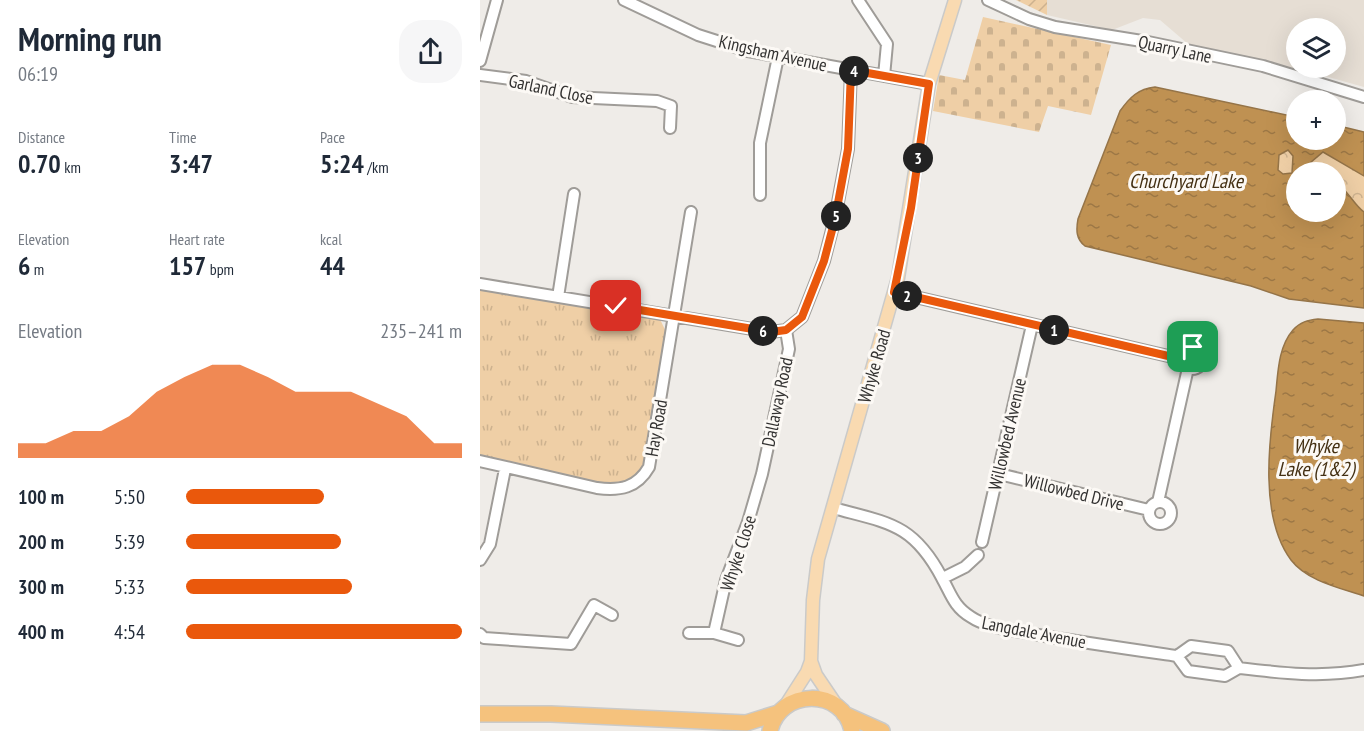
<!DOCTYPE html>
<meta charset="utf-8">
<style>
:root{--surface:#fff;--page:#f6f6f7;--text:#1f2937;--muted:#747a83;--accent:#ea580c}
body{margin:0;font-family:"PT Sans Narrow",sans-serif;background:var(--page);color:var(--text);height:100vh;display:flex;flex-direction:column;font-size:22px;white-space:nowrap}
*{box-sizing:border-box;margin:0}
p{font-size:20px;color:var(--muted)}
.icon{flex:none;width:33px;height:33px;fill:none;stroke:currentColor;stroke-width:2;stroke-linecap:round;stroke-linejoin:round}
.map{position:relative;flex:1;overflow:hidden}
.details{display:flex;flex-direction:column;background:var(--surface);width:480px}
.details>*{flex:none}
.tools{position:absolute;left:806px;top:18px;display:grid;gap:12px}
.tools a{display:grid;place-items:center;width:60px;height:60px;border-radius:50%;background:var(--surface);box-shadow:0 6px 24px #0002;font-size:30px}
.pin{position:absolute;display:grid;place-items:center;width:51px;height:51px;color:#fff;margin:-26px;border-radius:12px;box-shadow:0 3px 9px #0006}
.km{position:absolute;width:30px;height:30px;margin:-15px;border-radius:50%;background:#222;color:#fff;font-size:16px;line-height:30px;text-align:center}
.round{display:grid;place-items:center;flex:none;width:63px;height:63px;border-radius:24px;background:var(--page)}
.summary{display:flex;align-items:center;justify-content:space-between;height:102px;padding:0 18px}
h1{font-size:33px;font-weight:600;line-height:45px}
.figures{display:grid;grid-template-columns:repeat(3,1fr);gap:9px;height:102px;padding:6px 18px}
.figures div{display:grid;align-content:center}
.figures b{font-size:26px;font-weight:600}
.figures small{font-size:16px;font-weight:400}
.figures p{font-size:16px}
.chart{height:168px;padding:12px 18px}
.chart p{display:flex;justify-content:space-between}
.chart svg{width:100%;height:108px;margin-top:6px;fill:var(--accent);opacity:.7}
ul{padding:0 18px;list-style:none;font-size:20px}
li{display:grid;grid-template-columns:96px 72px 1fr;align-items:center;height:45px}
li i{height:15px;border-radius:8px;background:var(--accent)}
main{display:flex;flex:1;min-height:0}
.map>svg:first-child{display:block}
.built{fill:#e6ded4;fill-rule:evenodd}
.forest{fill:url(#forest-crowns)}
.cemetery{fill:url(#cemetery-stones)}
.park{fill:url(#park-tufts)}
.garden{fill:url(#garden-furrows)}
.water{fill:url(#water-ripples);stroke:#957448;stroke-width:1.5;fill-rule:evenodd}
.lines{fill:none;stroke-linecap:round;stroke-linejoin:round}
.minor-casing{stroke:#9f9c98;stroke-width:14}
.major-casing{stroke:#cacac9;stroke-width:15}
.highway-casing{stroke:#cacac9;stroke-width:18}
.minor{stroke:#fff;stroke-width:10}
.major{stroke:#f9dab1;stroke-width:12}
.highway{stroke:#f5c27d;stroke-width:15}
.route-casing{stroke:#fff;stroke-width:12}
.route{stroke:#ea580c;stroke-width:8}
.labels{text-anchor:middle;dominant-baseline:central;stroke-width:6;stroke-linejoin:round;paint-order:stroke}
.street-label{font-size:18px;fill:#333231;stroke:#fcf9f5}
.water-label{font-size:20px;font-style:italic;fill:#443013;stroke:#fcf9f5}
</style>
<main>
<section class="details">
<div class="summary"><div><h1>Morning run</h1><p>06:19</p></div><a class="round"><svg class="icon" aria-label="share" viewBox="0 0 24 24"><path d="M12 15V3M7 8l5-5 5 5M5 13v7h14v-7"/></svg></a></div>
<div class="figures">
<div><p>Distance</p><b>0.70<small> km</small></b></div>
<div><p>Time</p><b>3:47</b></div>
<div><p>Pace</p><b>5:24<small> /km</small></b></div>
</div>
<div class="figures">
<div><p>Elevation</p><b>6<small> m</small></b></div>
<div><p>Heart rate</p><b>157<small> bpm</small></b></div>
<div><p>kcal</p><b>44</b></div>
</div>
<div class="chart"><p><span>Elevation</span>235–241 m</p>
<svg viewBox="0 0 160 44" preserveAspectRatio="none"><path d="M0 44V38L10 38L20 33L30 33L40 27L50 17L60 11L70 6L80 6L90 11L100 17L110 17L120 17L130 22L140 27L150 38L160 38V44z"/></svg>
</div>
<ul>
<li><b>100 m</b>5:50<i style="width:50%"></i></li>
<li><b>200 m</b>5:39<i style="width:56%"></i></li>
<li><b>300 m</b>5:33<i style="width:60%"></i></li>
<li><b>400 m</b>4:54<i style="width:100%"></i></li>
</ul>
</section>
<div class="map">
<svg width="884" height="731" viewBox="0 0 884 731">
<defs>
<pattern id="forest-crowns" width="20" height="18" patternUnits="userSpaceOnUse" patternTransform="scale(1.5)"><rect width="20" height="18" fill="#efcfa6"/><path d="M2 6a3 3 0 1 1 6 0M12 15a3 3 0 1 1 6 0" fill="none" stroke="#cdb28f"/></pattern>
<pattern id="cemetery-stones" width="16" height="16" patternUnits="userSpaceOnUse" patternTransform="scale(1.5)"><rect width="16" height="16" fill="#efcfa6"/><path d="M2 7V4a2 2 0 0 1 4 0v3zM10 15v-3a2 2 0 0 1 4 0v3z" fill="#cdb28f"/></pattern>
<pattern id="park-tufts" width="24" height="20" patternUnits="userSpaceOnUse" patternTransform="scale(1.5)"><rect width="24" height="20" fill="#efcfa6"/><path d="M3 7l-1-3M5 7V3M7 7l1-3M15 17l-1-3M17 17v-4M19 17l1-3" fill="none" stroke="#cdb28f"/></pattern>
<pattern id="garden-furrows" width="10" height="10" patternUnits="userSpaceOnUse" patternTransform="scale(1.5)"><rect width="10" height="10" fill="#efcfa6"/><path d="M-1 1l2-2M0 10L10 0M9 11l2-2" fill="none" stroke="#cdb28f"/></pattern>
<pattern id="water-ripples" width="26" height="14" patternUnits="userSpaceOnUse" patternTransform="scale(1.5)"><rect width="26" height="14" fill="#bf9152"/><path d="M2 4q2-2 4 0t4 0M15 11q2-2 4 0t4 0" fill="none" stroke="#9c7745"/></pattern>
</defs>
<rect width="100%" height="100%" fill="#efece8"/>
<!-- built -->
<path class="built" d="M 567,0 L 884,0 L 884,87 L 834,73 L 708,44 L 680,20 L 663,18 L 632,30 L 567,15 ZM 816,28 L 855,28 L 855,68 L 816,68 Z"/>
<!-- forest -->
<path class="forest" d="M 809,150 L 813,156 L 812,173 L 803,174 L 798,170 L 799,155 Z
M 843,152 L 884,176 L 884,212 C 873,203 868,189 855,184 L 855,172 L 834,172 L 829,163 Z"/>
<!-- cemetery -->
<path class="cemetery" d="M 503,17 L 631,45 L 611,115 L 568,106 L 559,132 L 453,111 L 459,75 L 485,80 Z"/>
<!-- park -->
<path class="park" d="M 0,288 L 179,317 L 187,334 L 165,462 L 161,472 L 153,480 L 130,486 L 63,474 L 0,456 Z"/>
<!-- garden -->
<path class="garden" d="M 536,0 L 567,0 L 567,15 Z"/>
<!-- water -->
<path class="water" d="M 675,87 L 816,117 L 816,140 L 855,140 L 855,125 L 884,132 L 884,176 L 843,152 L 830,163 L 834,172 L 816,172 L 816,212 L 855,212 L 855,184 C 868,189 873,204 884,212 L 884,308 L 809,299 L 771,286 L 605,246 C 596,239 596,230 598,219 L 640,111 C 650,97 658,89 675,87 ZM 808,150 L 813,156 L 812,173 L 803,174 L 798,170 L 799,155 Z
M 838,319 L 884,323 L 884,596 C 860,588 827,581 811,560 C 779,517 789,440 796,391 C 798,370 799,346 813,330 C 820,322 828,320 838,319 Z"/>
<g class="lines">
<!-- minor casing -->
<g class="minor-casing">
<path id="minor" d="M 144,0 L 218,35 L 268,51 L 449,84
M 378,0 L 407,44 L 404,76
M 508,0 L 549,19 L 575,27 L 668,42 L 783,66 L 884,97
M 0,61 L 17,0
M 0,75 L 46,81 L 92,97 L 177,101 L 191,106 L 190,128
M 280,195 L 280,143 L 298,57
M 0,284 L 291,332 L 306,330 L 322,317 L 344,261 L 355,218 L 368,149 L 371,70
M 414,292 L 701,359
M 78,297 L 94,194
M701 358a11 11 0 1 1 22 0a11 11 0 1 1-22 0Z
M 0,461 L 117,488 C 140,491 157,488 169,467 L 211,212
M 519,474 L 669,510
M669 513a11 11 0 1 1 22 0a11 11 0 1 1-22 0Z
M 678,502 L 708,368
M 353,508 C 408,523 433,523 462,578 C 471,594 474,607 491,617 C 507,628 534,630 552,634 C 600,642 649,649 697,656 L 711,646 L 748,651 L 759,668 C 801,673 842,678 884,670
M 502,542 L 552,325
M 0,560 L 10,544 L 25,469
M 463,578 L 485,567 L 498,555
M 209,633 L 234,633 L 246,580 L 268,522 L 282,474 L 309,349 L 306,330
M 234,633 L 258,640
M 0,634 L 4,638 L 91,644 L 114,605 L 132,615
M 697,656 L 708,671 L 745,676 L 759,668"/>
</g>
<!-- major casing -->
<g class="major-casing">
<path id="major" d="M 331,661 L 336,675 L 357,706
M 304,708 L 327,672 L 331,661 L 333,600 L 338,559 L 418,278 L 449,84 L 475,0"/>
</g>
<!-- highway casing -->
<g class="highway-casing">
<path id="highway" d="M 0,714 L 71,714 L 266,723 L 298,713
M 364,714 L 402,731
M 290,731 C 299,688 364,687 372,731"/>
</g>
<!-- minor -->
<use href="#minor" class="minor"/>
<!-- major -->
<use href="#major" class="major"/>
<!-- highway -->
<use href="#highway" class="highway"/>
</g>
<g class="lines">
<!-- route casing -->
<g class="route-casing">
<path id="route" d="M 136,306 L 291,332 L 306,330 L 322,317 L 344,261 L 355,219 L 368,149 L 371,70 L 449,84 L 431,208 L 414,292 L 701,359 L 706,349 L 713,347"/>
</g>
<!-- route -->
<use href="#route" class="route"/>
</g>
<g class="labels">
<!-- street labels -->
<g class="street-label">
<text transform="translate(695 49) rotate(12)">Quarry Lane</text>
<text transform="translate(293 53) rotate(13)">Kingsham Avenue</text>
<text transform="translate(71 89) rotate(12)">Garland Close</text>
<text transform="translate(394 366) rotate(-74)">Whyke Road</text>
<text transform="translate(297 402) rotate(-78)">Dallaway Road</text>
<text transform="translate(176 428) rotate(-80)">Hay Road</text>
<text transform="translate(527 434) rotate(-77)">Willowbed Avenue</text>
<text transform="translate(594 492) rotate(14)">Willowbed Drive</text>
<text transform="translate(258 553) rotate(-72)">Whyke Close</text>
<text transform="translate(554 632) rotate(11)">Langdale Avenue</text>
</g>
<!-- water labels -->
<g class="water-label">
<text x="706" y="181">Churchyard Lake</text>
<text x="836" y="446">Whyke<tspan x="836" dy="23">Lake (1&amp;2)</tspan></text>
</g>
</g>
</svg>
<div class="tools">
<a><svg class="icon" aria-label="layers" viewBox="0 0 24 24"><path d="M12 4l9 5-9 5-9-5zM3 14l9 5 9-5"/></svg></a>
<a>+</a>
<a>−</a>
</div>
<div class="pin" style="left:713px;top:347px;background:#1e9e55"><svg class="icon" aria-label="arrive" viewBox="0 0 24 24"><path d="M6 21V4h12l-3 4 3 4H6"/></svg></div>
<div class="pin" style="left:136px;top:306px;background:#d93025"><svg class="icon" aria-label="check" viewBox="0 0 24 24"><path d="M5 12l5 5 9-10"/></svg></div>
<b class="km" style="left:574px;top:330px">1</b>
<b class="km" style="left:427px;top:296px">2</b>
<b class="km" style="left:438px;top:158px">3</b>
<b class="km" style="left:374px;top:71px">4</b>
<b class="km" style="left:356px;top:216px">5</b>
<b class="km" style="left:283px;top:331px">6</b>
</div>
</main>
